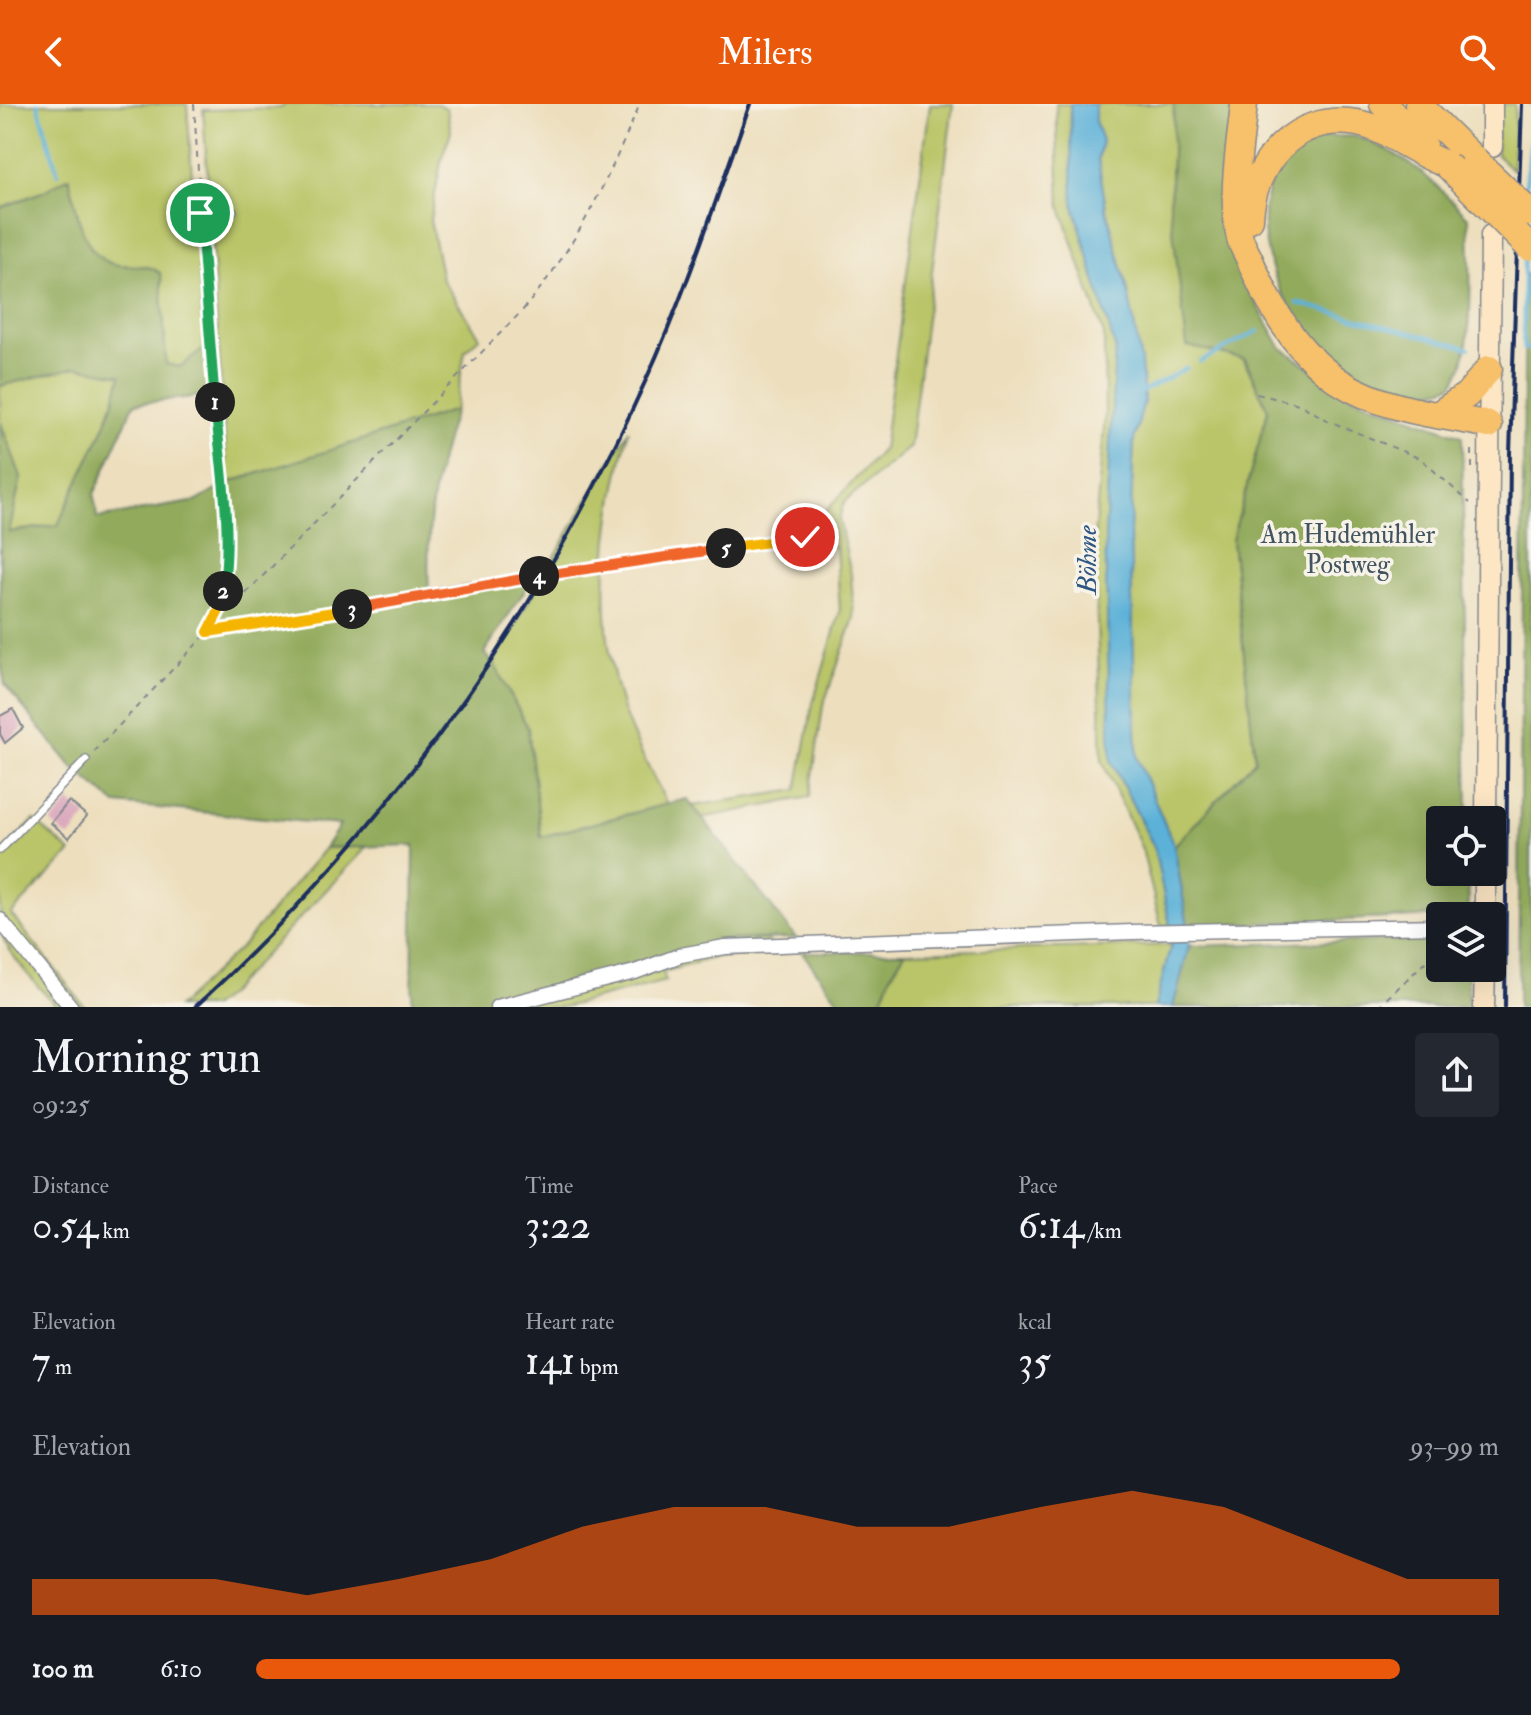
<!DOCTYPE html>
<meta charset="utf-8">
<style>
:root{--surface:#171b24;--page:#242831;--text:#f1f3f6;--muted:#9ea1a6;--accent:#ea580c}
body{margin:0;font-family:"IM FELL Double Pica",serif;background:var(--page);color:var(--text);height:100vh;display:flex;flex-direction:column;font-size:30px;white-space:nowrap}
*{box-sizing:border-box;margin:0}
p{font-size:26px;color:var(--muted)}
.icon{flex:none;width:44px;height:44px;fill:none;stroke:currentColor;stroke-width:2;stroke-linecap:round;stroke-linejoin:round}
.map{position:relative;height:903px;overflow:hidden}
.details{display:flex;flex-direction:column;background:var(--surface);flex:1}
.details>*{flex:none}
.fabs{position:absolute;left:1426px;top:702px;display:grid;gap:16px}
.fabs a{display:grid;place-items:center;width:80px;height:80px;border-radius:8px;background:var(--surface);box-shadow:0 8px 32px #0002;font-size:40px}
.pin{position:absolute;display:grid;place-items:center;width:68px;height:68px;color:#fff;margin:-34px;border:4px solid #fff;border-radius:50%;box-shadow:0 2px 8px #0007}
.km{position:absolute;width:40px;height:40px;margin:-20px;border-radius:50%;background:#222;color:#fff;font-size:22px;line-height:40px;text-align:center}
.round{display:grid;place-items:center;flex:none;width:84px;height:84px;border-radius:8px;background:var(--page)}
.overview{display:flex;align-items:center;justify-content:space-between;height:136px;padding:0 32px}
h1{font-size:44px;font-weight:600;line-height:60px}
.figures{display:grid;grid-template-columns:repeat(3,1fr);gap:12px;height:136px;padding:8px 32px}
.figures div{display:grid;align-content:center}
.figures b{font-size:40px;font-weight:600}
.figures small{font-size:22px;font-weight:400}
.figures p{font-size:22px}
.chart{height:224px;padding:16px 32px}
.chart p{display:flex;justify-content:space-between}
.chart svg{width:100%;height:144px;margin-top:8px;fill:var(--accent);opacity:.7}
ul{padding:0 32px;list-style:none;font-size:26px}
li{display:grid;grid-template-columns:128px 96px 1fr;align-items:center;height:60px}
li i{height:20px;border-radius:10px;background:var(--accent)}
header{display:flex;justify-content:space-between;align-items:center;height:104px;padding:0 32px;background:var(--accent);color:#fff;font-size:36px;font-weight:600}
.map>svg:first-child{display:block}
.green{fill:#b9c567;stroke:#6a7a62;stroke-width:2}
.forest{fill:#92aa5c;stroke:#566c5d;stroke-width:2}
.water{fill:#5cb1d8;stroke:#3c709b;stroke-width:2}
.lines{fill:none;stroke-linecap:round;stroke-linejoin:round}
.stream{stroke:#5cb1d8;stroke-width:4}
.building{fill:#dbaabe}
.service-casing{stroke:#84878e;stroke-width:10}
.minor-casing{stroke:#84878e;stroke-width:17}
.secondary-casing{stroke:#84878e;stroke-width:23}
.motorway-casing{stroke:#84878e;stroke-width:29}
.path{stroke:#84878e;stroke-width:2;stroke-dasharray:6 6;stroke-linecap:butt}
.service{stroke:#fff;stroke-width:7}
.minor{stroke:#fff;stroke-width:14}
.secondary{stroke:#fce6c4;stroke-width:20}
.motorway{stroke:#f7c06b;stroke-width:26}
.rail{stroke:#1b2f5e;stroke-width:4}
.motorway-bridge-casing{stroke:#84878e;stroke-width:29;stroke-linecap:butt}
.motorway-bridge{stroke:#f7c06b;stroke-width:26}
.split-1-casing{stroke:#fff;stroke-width:16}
.split-2-casing{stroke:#fff;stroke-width:16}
.split-3-casing{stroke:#fff;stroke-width:16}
.split-4-casing{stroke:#fff;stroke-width:16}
.split-5-casing{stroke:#fff;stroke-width:16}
.split-6-casing{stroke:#fff;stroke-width:16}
.split-1{stroke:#22a559;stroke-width:10}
.split-2{stroke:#22a559;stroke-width:10}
.split-3{stroke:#f5b400;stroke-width:10}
.split-4{stroke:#f0652b;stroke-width:10}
.split-5{stroke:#f0652b;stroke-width:10}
.split-6{stroke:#f5b400;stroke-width:10}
.labels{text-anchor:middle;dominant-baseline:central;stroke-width:7;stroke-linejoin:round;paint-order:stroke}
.park-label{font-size:26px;fill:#425460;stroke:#f7f3e8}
.water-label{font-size:28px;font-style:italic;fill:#2e5683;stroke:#f7f3e8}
</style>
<header><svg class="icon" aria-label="back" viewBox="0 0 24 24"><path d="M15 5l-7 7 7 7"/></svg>Milers<svg class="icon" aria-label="search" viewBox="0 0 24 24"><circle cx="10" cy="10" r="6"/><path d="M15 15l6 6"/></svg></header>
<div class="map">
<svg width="1531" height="903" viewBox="0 0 1531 903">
<rect width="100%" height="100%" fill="#f7f3e8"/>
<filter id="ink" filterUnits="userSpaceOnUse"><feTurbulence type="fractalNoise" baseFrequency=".0125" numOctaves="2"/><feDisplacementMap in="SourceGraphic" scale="16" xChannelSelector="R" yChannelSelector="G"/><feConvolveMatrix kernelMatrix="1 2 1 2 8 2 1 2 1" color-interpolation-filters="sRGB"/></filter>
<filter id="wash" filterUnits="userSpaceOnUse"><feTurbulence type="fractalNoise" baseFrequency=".006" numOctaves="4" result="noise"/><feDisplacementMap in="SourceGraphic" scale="32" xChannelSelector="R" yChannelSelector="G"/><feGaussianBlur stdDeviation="1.8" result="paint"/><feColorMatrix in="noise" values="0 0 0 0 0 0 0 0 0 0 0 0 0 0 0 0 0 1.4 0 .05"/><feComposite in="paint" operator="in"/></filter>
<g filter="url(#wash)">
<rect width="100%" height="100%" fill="#eddfbe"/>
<!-- green -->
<path class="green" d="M 0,0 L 187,0 L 204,245 L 180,263 L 166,261 L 161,170 C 148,159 136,163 119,161 C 81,157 77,103 69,74 L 42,88 L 0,104 Z
M 285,0 L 438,0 L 447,5 L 451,28 L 442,53 L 430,116 L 442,175 L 480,233 L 465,247 L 455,306 L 228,379 L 203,6 L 281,4 Z
M 930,0 L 953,0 L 910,343 L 844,398 L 839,415 L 851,470 L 854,514 L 823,602 L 810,693 L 702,714 L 692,702 L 797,686 L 813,599 L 840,508 L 836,443 L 816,440 L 813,421 L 883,345 Z
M 1056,0 L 1070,0 L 1073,99 L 1115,243 L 1111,657 L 1154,743 L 1170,821 L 1161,822 L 1142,745 L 1102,657 L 1094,434 L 1105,313 L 1104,231 L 1060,101 Z
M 1095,0 L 1174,0 L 1170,102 L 1268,306 L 1232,436 L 1255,656 L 1174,742 L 1137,654 L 1130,429 L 1134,336 L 1144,297 L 1128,187 L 1106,104 L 1098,55 L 1102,37 L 1095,17 Z
M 1497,0 L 1515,0 L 1513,66 L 1497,51 Z
M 77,262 L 121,271 C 110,324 79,369 59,421 L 9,429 L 21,373 L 0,317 L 0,282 Z
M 629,326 C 604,417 594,515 623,605 C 634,638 652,669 667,700 L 541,733 L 528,624 L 493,558 Z
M 34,716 L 71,748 L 11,810 L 85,903 L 57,903 C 41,885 0,844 0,821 L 6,815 L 0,809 L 0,751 Z
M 367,743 L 226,892 L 212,903 L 178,903 L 244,840 L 325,744 Z
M 719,836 L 768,836 L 775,850 L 717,853 L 663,868 L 666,877 L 564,903 L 476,903 Z
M 1171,841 L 1155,903 L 879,903 L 891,871 L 905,848 Z"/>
<!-- forest -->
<path class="forest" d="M 1174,0 L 1233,0 L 1235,144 L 1247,183 L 1281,243 L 1350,292 L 1462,332 L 1468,716 L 1440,716 L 1440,768 L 1468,768 L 1469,811 L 1188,822 L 1174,742 L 1255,656 L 1232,436 L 1268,306 L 1245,255 L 1187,242 L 1170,102 Z
M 1355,32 C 1406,49 1432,76 1469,114 C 1469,154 1478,251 1452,281 C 1347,324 1218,154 1280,62 C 1284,56 1289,46 1295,43 C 1313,32 1335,33 1355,32 Z
M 69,73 C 77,103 80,157 119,161 C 136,163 148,159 161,170 L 166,260 L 180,263 L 204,245 L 210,291 L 134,300 L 94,390 L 97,414 L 197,397 L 228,379 L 455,306 C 433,375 426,416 429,489 L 536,469 L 484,549 L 493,558 L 528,624 L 541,733 L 687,695 L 796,834 L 719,836 L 476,903 L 412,903 L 414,741 L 325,744 L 340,721 L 116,700 L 72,663 L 5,581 L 0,555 L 0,317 L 21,373 L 9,428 L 58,421 C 79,370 110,324 121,271 L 77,263 L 0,282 L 0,104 L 42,88 Z
M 1525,169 L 1531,176 L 1531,903 L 1518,903 Z
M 1440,835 L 1440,864 L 1468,864 L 1468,903 L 1173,903 L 1189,842 Z
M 802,848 L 905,848 L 891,871 L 879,903 L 843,903 Z"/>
<!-- water -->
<path class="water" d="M 1070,0 L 1095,0 L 1095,17 L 1102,37 L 1098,55 L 1106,104 L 1128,187 L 1141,257 L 1144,298 L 1134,336 L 1130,429 L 1137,654 L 1174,742 L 1188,822 L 1189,842 L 1173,903 L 1155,903 L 1171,841 L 1170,821 L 1154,743 L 1111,657 L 1105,432 L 1115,244 L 1073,99 Z"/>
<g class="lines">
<!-- stream -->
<path class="stream" d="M 38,0 L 58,70
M 1531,0 L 1531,1
M 1525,90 L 1531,35
M 1524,151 L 1523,244 L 1531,245
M 1297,199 L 1469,244
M 1200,258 L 1258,227
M 1140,289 L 1187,264"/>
</g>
<g id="blocks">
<!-- building -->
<path class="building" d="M 13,605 L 23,624 L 5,639 L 0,630 L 0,612 Z
M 69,697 L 87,712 L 69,734 L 51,719 Z"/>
</g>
</g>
<g filter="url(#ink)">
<use href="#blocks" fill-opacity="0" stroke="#84878e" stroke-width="2"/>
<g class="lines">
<!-- service casing -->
<g class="service-casing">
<path id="service" d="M 200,109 L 233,107
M 0,746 L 86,656"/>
</g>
<!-- minor casing -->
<g class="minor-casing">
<path id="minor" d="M 0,816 L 71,903
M 497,903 L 635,868 L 681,851 L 725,843 L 1132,828 L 1440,822"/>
</g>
<!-- secondary casing -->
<g class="secondary-casing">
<path id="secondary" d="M 1492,0 L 1492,43
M 1486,716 L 1491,131
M 1485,812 L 1485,768
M 1484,903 L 1485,864"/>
</g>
<!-- motorway casing -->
<g class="motorway-casing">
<path id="motorway" d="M 1244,0 C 1240,42 1230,92 1240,134 C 1242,143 1249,152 1252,161 C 1275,215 1309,268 1365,291 C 1403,308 1448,312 1489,321
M 1383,0 L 1423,39
M 1418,0 L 1474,55
M 1250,115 C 1252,59 1296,8 1357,19 C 1389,25 1415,50 1446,60
M 1440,309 L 1467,291 L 1489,265"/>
</g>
<!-- path -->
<path class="path" d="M 194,0 L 200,99
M 1257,290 L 1299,300 L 1329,317 L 1421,355 L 1470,399
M 1472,346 L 1472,367
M 212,524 L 522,207 C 579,139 605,81 640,0
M 210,527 L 611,460 L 805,433
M 94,648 L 208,528 C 242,466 223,385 217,317 C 211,252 206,186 201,121
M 1378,903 L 1440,844"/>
<!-- service -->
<use href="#service" class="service"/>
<!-- minor -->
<use href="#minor" class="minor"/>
<!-- secondary -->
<use href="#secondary" class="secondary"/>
<!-- motorway -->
<use href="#motorway" class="motorway"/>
<!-- rail -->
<path class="rail" d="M 195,903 C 388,725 537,517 645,278 C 686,188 717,93 750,0
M 1505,903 L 1510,349 L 1522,0"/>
<!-- motorway-bridge casing -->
<g class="motorway-bridge-casing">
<path id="motorway-bridge" d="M 1474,55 L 1530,109
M 1446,60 L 1529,143"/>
</g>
<!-- motorway-bridge -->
<use href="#motorway-bridge" class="motorway-bridge"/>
</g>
</g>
<g class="lines" filter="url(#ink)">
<!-- split-1 casing -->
<g class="split-1-casing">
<path id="split-1" d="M 200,109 L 215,298"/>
</g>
<!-- split-2 casing -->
<g class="split-2-casing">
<path id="split-2" d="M 215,298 C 220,360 233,425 223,487"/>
</g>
<!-- split-3 casing -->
<g class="split-3-casing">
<path id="split-3" d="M 223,487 L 220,505 L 208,528 L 352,505"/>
</g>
<!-- split-4 casing -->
<g class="split-4-casing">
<path id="split-4" d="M 352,505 L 539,472"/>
</g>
<!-- split-5 casing -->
<g class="split-5-casing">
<path id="split-5" d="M 539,472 L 726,444"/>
</g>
<!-- split-6 casing -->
<g class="split-6-casing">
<path id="split-6" d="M 726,444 L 805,433"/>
</g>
<!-- split-1 -->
<use href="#split-1" class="split-1"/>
<!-- split-2 -->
<use href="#split-2" class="split-2"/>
<!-- split-3 -->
<use href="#split-3" class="split-3"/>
<!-- split-4 -->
<use href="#split-4" class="split-4"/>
<!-- split-5 -->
<use href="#split-5" class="split-5"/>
<!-- split-6 -->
<use href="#split-6" class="split-6"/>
</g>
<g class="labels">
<!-- park labels -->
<g class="park-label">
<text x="1348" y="431">Am Hudemühler<tspan x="1348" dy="30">Postweg</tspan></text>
</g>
<!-- water labels -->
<g class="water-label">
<text transform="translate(1087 456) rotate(-90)">Böhme</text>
</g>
</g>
</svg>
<div class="fabs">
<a><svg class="icon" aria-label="locate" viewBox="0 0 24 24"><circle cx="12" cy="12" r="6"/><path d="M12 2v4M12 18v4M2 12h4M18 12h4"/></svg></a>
<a><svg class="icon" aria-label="layers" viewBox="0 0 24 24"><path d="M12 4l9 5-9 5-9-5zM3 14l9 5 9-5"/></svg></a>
</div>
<div class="pin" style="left:200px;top:109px;background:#1e9e55"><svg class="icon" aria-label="arrive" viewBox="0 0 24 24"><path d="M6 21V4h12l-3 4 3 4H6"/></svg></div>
<div class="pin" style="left:805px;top:433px;background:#d93025"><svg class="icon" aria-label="check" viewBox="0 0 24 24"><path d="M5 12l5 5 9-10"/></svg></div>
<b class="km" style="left:215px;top:298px">1</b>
<b class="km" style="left:223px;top:487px">2</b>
<b class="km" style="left:352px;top:505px">3</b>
<b class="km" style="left:539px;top:472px">4</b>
<b class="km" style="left:726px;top:444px">5</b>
</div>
<section class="details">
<div class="overview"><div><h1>Morning run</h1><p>09:25</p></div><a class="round"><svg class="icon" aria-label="share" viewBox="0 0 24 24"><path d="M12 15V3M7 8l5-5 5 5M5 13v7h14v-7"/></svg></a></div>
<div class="figures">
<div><p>Distance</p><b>0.54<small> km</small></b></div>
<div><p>Time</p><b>3:22</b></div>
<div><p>Pace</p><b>6:14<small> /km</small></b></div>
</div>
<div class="figures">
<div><p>Elevation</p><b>7<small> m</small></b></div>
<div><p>Heart rate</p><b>141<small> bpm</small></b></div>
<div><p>kcal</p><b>35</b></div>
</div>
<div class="chart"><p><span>Elevation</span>93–99 m</p>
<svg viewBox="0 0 160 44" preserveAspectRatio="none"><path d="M0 44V33L10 33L20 33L30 38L40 33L50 27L60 17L70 11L80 11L90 17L100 17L110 11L120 6L130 11L140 22L150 33L160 33V44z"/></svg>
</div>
<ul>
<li><b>100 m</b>6:10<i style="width:92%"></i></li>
</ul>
</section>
